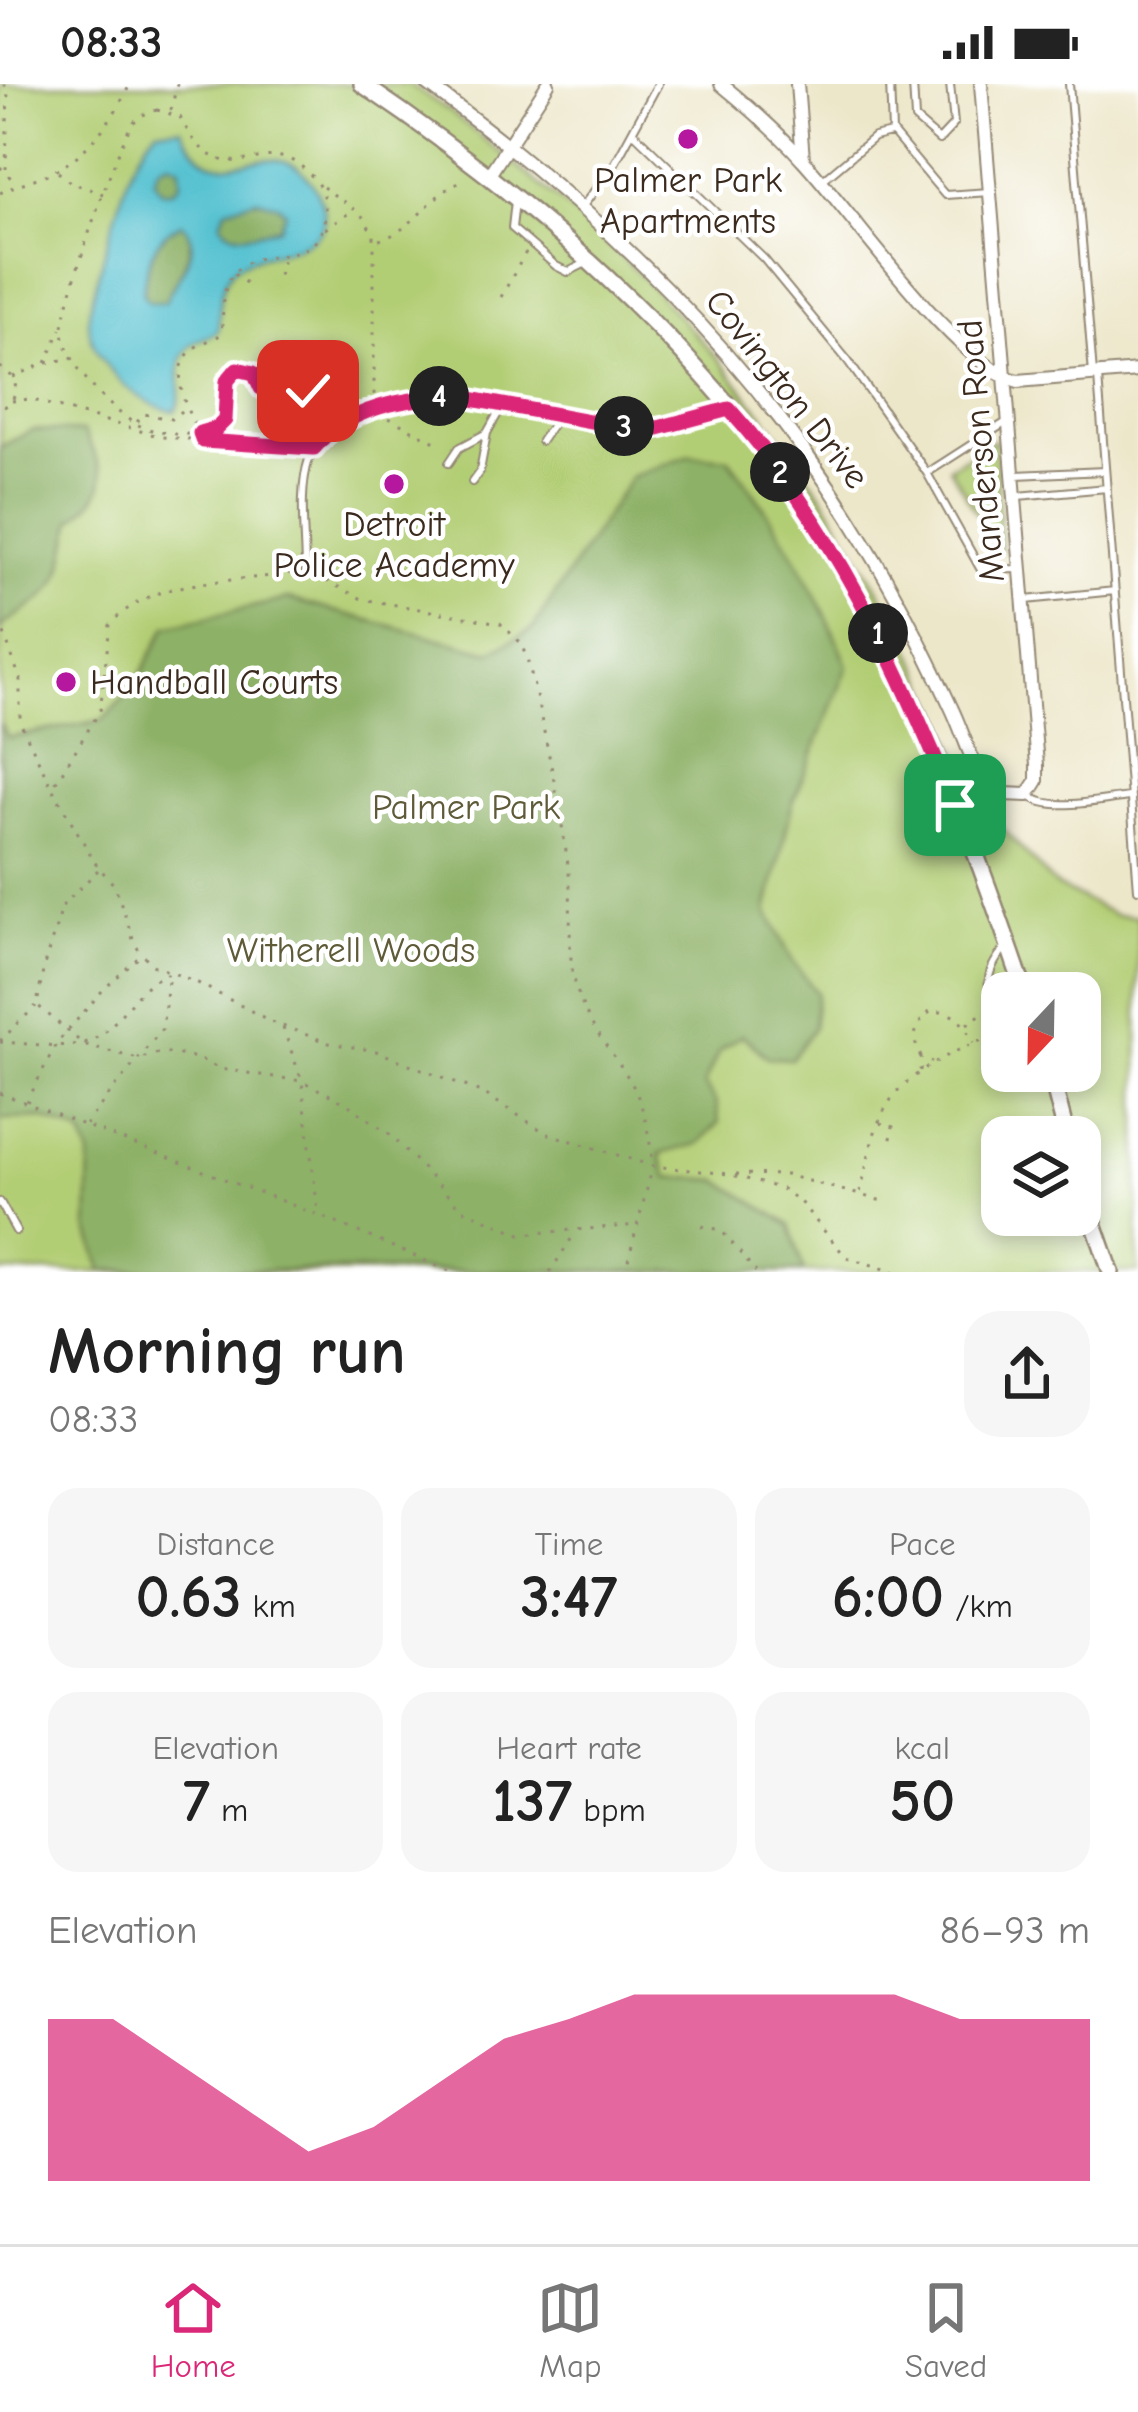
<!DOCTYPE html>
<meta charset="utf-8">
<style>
:root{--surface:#fff;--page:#f6f6f6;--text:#222;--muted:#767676;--line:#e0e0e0;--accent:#db2777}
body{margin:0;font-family:"Comic Neue",sans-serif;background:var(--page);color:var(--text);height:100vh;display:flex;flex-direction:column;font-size:45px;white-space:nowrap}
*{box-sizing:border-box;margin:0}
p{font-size:39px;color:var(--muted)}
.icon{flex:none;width:66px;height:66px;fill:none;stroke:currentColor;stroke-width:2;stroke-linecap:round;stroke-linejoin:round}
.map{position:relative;height:1188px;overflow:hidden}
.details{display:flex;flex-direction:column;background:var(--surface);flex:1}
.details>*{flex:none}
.needle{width:78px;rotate:202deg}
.controls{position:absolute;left:981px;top:888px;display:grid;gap:24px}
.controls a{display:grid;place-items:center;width:120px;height:120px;border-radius:24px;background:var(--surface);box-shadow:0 6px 18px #0003;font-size:60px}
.pin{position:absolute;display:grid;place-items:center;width:102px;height:102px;color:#fff;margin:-51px;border-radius:24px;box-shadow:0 6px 18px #0006}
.km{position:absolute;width:60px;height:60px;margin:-30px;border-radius:50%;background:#222;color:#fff;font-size:33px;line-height:60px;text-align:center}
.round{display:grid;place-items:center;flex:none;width:126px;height:126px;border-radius:36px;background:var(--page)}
.summary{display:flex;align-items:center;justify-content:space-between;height:204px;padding:0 48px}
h1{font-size:66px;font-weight:700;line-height:90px}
.figures{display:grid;grid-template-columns:repeat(3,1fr);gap:18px;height:204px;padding:12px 48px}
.figures div{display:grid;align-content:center;border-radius:30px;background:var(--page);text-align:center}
.figures b{font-size:60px;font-weight:700}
.figures small{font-size:33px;font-weight:400}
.figures p{font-size:33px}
.chart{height:336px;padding:24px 48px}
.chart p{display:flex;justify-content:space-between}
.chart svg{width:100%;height:216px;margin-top:12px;fill:var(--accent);opacity:.7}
.status{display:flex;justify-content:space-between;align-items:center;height:84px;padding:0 60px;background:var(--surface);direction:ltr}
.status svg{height:33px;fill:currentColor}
.tabs{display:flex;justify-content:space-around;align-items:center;height:168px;border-top:3px solid var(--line);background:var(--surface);font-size:33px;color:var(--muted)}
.tabs a{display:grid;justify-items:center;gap:6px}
.tabs .current{color:var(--accent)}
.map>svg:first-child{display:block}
.green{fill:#b2ce75;stroke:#767c4a;stroke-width:3;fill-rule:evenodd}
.forest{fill:#8db166;stroke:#646e42;stroke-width:3}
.water{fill:#55c1d0;stroke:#487677;stroke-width:3;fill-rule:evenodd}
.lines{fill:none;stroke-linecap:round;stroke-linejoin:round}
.service-casing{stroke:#948874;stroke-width:10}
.minor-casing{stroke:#948874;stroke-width:16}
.tertiary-casing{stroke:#948874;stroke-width:20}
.path{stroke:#948874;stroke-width:3;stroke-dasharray:3 9;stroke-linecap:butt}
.service{stroke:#fff;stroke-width:6}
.minor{stroke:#fff;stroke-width:12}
.tertiary{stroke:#fff;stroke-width:15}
.route-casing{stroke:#fff;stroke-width:24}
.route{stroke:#db2777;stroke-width:15}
.poi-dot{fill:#b5179e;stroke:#fff;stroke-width:4.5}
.labels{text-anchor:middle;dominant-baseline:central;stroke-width:9;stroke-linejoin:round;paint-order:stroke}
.poi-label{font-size:36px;fill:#3b2a1e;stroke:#fff}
.street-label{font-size:36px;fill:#3b2a1e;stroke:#fff}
.park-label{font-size:36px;fill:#5f5b38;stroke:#fff}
</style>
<div class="status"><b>08:33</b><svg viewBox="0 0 49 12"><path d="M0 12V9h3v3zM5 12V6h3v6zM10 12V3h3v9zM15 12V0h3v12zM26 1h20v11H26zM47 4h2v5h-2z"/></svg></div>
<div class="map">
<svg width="1138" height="1188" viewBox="0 0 1138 1188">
<rect width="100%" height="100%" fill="#fff"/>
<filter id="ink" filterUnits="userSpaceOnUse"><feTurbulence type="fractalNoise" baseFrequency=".00833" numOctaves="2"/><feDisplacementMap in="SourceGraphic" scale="24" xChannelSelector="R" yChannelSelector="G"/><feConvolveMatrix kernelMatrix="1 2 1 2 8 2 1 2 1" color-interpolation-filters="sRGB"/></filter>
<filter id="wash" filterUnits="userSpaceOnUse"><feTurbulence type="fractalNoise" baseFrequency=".004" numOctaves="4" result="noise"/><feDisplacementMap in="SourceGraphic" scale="48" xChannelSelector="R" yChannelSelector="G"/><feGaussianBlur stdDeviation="2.7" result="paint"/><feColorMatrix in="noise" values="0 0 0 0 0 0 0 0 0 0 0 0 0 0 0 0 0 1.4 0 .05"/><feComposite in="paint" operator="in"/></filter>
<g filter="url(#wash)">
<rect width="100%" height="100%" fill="#ede7ca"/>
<!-- green -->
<path class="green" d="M 0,0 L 409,0 L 451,28 L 583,136 L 648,199 L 720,277 L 774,345 L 824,414 L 902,545 L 973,703 L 991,732 L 1056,802 L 1115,831 L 1138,832 L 1138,1188 L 0,1188 ZM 1002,909 L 1080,909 L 1080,987 L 1002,987 ZM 1002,1053 L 1080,1053 L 1080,1131 L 1002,1131 Z
M 994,356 L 996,360 L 1001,469 L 949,383 Z"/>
<!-- forest -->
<path class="forest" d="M 168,78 L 180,82 L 181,99 L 172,107 L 162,107 L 154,97 L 158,84 Z
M 266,116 L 278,120 L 285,128 L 280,143 C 260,148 232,160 221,138 L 226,125 L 243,117 Z
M 180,138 L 189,145 C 196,174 175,193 165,218 L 150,219 L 143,212 C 145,180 153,156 180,138 Z
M 33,346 L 83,348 C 106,393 113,402 72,437 C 62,502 57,506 3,541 L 0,548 L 0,363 Z
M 689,371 L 728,374 C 780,440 816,504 848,582 L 792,721 L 767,827 L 793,878 L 817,909 L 813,944 L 791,975 L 767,973 L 742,951 L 719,967 L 704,1000 L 716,1019 L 719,1039 L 698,1060 L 660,1070 L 668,1093 L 718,1096 L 790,1141 L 804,1188 L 102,1186 L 88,1143 L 90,1073 L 82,1050 L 43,1034 L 0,1035 L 0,639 L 8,654 L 103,636 L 135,601 L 167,542 L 288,515 L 490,568 L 532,546 L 631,393 Z"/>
<!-- water -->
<path class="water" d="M 181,44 C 216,114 246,60 292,80 C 301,84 306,91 312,99 C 360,177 254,160 233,186 C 218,203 220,226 218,247 C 210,253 200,254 191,261 C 169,281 188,306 175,327 C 139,323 91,278 88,238 C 87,225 121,112 128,93 C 135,74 144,60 157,45 ZM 168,78 L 180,82 L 181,99 L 172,107 L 162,107 L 154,96 L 158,84 ZM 256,115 L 278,120 L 285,128 L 280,143 C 260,148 232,160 221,138 L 226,125 ZM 181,139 C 209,160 175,194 165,218 L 150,218 L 143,211 C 145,180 153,154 181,139 Z"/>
</g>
<g filter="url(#ink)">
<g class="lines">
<!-- service casing -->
<g class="service-casing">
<path id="service" d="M 890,0 L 892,48 L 945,111 L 990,108
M 913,0 L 915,35 L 939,56 L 954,40 L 950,0
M 1069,0 L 1093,290
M 633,48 L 764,175 L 848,277 L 927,389 L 1008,337
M 824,95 L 874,53 L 891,49
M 515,117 L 512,144 L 556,182 L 568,188 L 586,179
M 583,122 L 615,79 L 658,0
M 1098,293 L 1138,805
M 541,357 L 558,332
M 449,379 L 459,364 L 487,349
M 927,389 L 981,486 L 1020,485
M 1016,391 L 1105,387
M 472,398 L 480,387 L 487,349 L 504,319
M 1018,412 L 1107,404
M 305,486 C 305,451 298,409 309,375 C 315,355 337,343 356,334 C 460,284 548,344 654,344 C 678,344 703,333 725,326
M 1026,516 L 1115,507
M 1029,712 C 1052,729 1103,715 1131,713
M 1002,940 C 987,907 980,892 1006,863
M 0,1118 L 16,1147"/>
</g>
<!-- minor casing -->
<g class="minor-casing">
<path id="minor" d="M 427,0 C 601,127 754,274 866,461 C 898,513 925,567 951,623 C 963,648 970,675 984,698 L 1003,710 L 1028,711 L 1037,697 L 1037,681 L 981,0
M 721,0 C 749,23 778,48 802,75 C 850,126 957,283 1018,297 L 1138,287
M 797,0 L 803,75
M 489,91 L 548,0"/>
</g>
<!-- tertiary casing -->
<g class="tertiary-casing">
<path id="tertiary" d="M 362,0 C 527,111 698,260 808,427 C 905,573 969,743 1025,909
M 1050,987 L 1067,1053
M 1080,1099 L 1111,1188"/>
</g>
<!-- path -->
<path class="path" d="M 4,0 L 8,4 L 6,85
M 157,26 L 180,33 C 223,118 259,48 302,83 C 318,96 326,110 325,130 C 322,185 267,161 240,183 C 217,201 226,228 220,251 C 212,256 200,259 193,265 C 168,286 186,327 199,349 C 180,352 154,349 136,340 C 108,324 67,281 63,248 C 60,226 119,55 133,39 C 140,31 147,29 157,26 Z
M 171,26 L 177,0
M 0,83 L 15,98
M 58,88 L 70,98 L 103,110
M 323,103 L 361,130 L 374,151 L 374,315
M 0,109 C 17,100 37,95 54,87 C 87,71 115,33 130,0
M 325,145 L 352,127
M 379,156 C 416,146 430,108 464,96
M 234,190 L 246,199
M 279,191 L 283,174
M 501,213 L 526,168
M 47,279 L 72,274
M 0,283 L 13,293 C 19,308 14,319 0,325
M 13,293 L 46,279 L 61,245
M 12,317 L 30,315 L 161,353 L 307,363
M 389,334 L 435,358
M 137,338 L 144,330 L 171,335 L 185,324
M 203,357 L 199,349 L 216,344 L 225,336 L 227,297 L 237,285 L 255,289 L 261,304 L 308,307
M 305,486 L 362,515 L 500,539 L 521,559 L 529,581 C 545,650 560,719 569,789 C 573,825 566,865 575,899 C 588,948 611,962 633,1002 C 645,1025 650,1056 653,1082 L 546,1049 L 483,1009 L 376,967 L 329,959 L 274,939 L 194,897 L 152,881 L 135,861 L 115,802 L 96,780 L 52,704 L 100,627 L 110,541 C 157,487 242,502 305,486 Z
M 0,538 L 20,595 L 20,638 L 52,704
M 98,786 L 63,821 L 44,881 L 37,921 L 83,960 L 138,975 L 162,968 L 197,974 L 220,985 L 302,997 L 346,1019 L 391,1051 L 460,1124 L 521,1150 L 639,1141
M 967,940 L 987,926
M 283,944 L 302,997 L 318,1128
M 0,957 L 36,922
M 0,958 C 25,959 54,964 79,960 C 119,953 130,901 169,889 L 162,945 L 85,1041
M 921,973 C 911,955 914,941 930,928 C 953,925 965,939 974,959
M 920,987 L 921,973 L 932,978
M 0,1009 L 318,1131 L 452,1188
M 27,1018 L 56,960 L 103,906 L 141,871
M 880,1039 L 894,1043 L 890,1058
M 736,1090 L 786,1091 L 886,1118
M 860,1108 C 867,1084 870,1056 881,1033 C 900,989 956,966 997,950
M 702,1142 L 721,1146 L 756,1188
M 550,1188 L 575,1149
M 625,1188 L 653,1082 L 729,1090 L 782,1105 L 800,1118 L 846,1173 L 895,1188"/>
<!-- service -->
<use href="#service" class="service"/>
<!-- minor -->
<use href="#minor" class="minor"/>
<!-- tertiary -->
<use href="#tertiary" class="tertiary"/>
</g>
</g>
<g class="lines" filter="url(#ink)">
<!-- route casing -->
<g class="route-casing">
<path id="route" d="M 308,307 L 261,304 L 254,289 L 237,285 L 227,297 L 225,336 L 217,344 L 200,349 L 203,357 L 314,364 C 347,323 406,314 455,312 L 606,340 L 658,344 L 729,325 C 832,439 897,580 955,721"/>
</g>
<!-- route -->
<use href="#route" class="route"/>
</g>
<!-- markers -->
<g class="poi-dot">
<circle cx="688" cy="55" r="12"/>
<circle cx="394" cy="400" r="12"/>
<circle cx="66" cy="598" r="12"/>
</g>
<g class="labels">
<!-- poi labels -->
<g class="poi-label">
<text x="688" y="96">Palmer Park<tspan x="688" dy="41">Apartments</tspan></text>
<text x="394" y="440">Detroit<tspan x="394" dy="41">Police Academy</tspan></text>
<text x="90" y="598" text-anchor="start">Handball Courts</text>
</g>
<!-- street labels -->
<g class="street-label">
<text transform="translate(787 305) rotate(52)">Covington Drive</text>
<text transform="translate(981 367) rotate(-95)">Manderson Road</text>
</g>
<!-- park labels -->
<g class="park-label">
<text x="466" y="723">Palmer Park</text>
<text x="351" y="866">Witherell Woods</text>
</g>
</g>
</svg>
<div class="controls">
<a><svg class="needle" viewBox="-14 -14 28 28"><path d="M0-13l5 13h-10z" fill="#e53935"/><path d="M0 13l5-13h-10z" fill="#767676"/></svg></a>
<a><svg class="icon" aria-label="layers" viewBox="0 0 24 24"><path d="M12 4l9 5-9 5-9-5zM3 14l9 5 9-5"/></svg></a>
</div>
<div class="pin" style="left:955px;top:721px;background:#1e9e55"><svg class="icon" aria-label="arrive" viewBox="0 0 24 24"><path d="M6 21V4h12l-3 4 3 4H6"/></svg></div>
<div class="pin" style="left:308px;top:307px;background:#d93025"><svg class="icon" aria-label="check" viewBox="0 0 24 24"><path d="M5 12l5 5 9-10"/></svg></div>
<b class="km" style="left:878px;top:549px">1</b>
<b class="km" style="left:780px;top:388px">2</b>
<b class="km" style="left:624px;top:342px">3</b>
<b class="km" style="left:439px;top:312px">4</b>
</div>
<section class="details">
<div class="summary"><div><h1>Morning run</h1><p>08:33</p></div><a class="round"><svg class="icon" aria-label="share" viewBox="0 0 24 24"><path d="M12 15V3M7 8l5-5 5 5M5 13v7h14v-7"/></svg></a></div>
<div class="figures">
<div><p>Distance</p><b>0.63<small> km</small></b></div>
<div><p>Time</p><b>3:47</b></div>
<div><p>Pace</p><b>6:00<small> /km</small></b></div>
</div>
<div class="figures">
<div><p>Elevation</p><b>7<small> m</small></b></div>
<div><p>Heart rate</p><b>137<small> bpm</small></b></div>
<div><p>kcal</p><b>50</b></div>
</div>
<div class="chart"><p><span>Elevation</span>86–93 m</p>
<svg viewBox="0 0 160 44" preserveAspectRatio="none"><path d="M0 44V11L10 11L20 20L30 29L40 38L50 33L60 24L70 15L80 11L90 6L100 6L110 6L120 6L130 6L140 11L150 11L160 11V44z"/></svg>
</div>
</section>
<nav class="tabs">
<a class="current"><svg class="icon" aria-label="home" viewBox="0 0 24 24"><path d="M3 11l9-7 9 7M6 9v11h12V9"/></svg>Home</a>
<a><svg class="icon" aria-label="map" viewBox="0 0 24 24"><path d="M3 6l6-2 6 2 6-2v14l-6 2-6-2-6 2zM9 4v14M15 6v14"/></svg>Map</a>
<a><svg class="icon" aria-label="saved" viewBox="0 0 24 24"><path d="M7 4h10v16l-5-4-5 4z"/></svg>Saved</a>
</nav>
